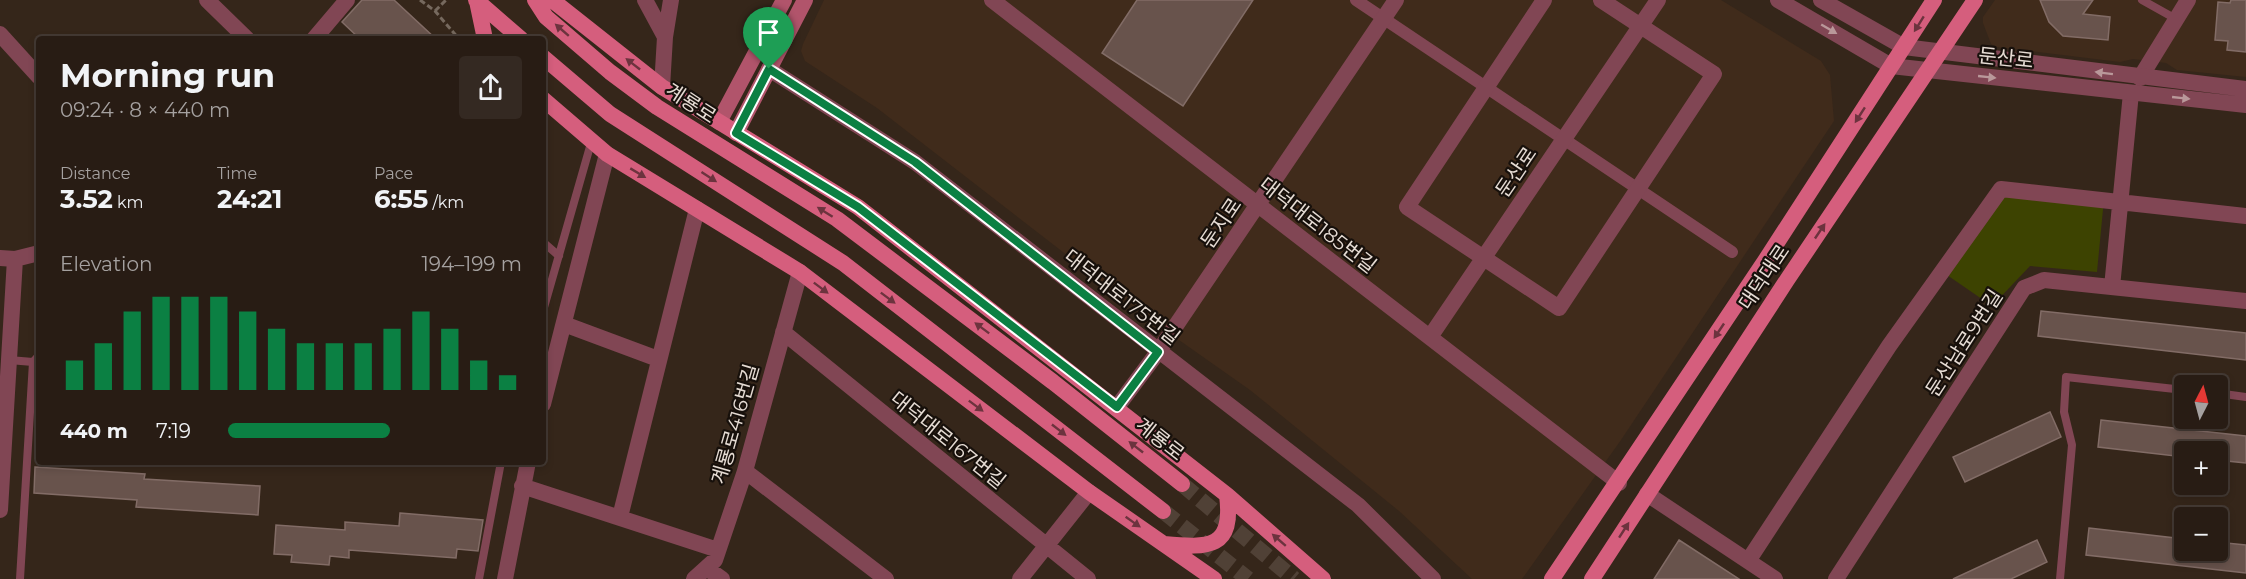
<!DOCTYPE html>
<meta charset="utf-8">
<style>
:root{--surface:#281c14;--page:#342922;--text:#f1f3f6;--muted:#a5a1a0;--line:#443a34;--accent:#0b8043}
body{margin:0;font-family:Montserrat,"Noto Sans KR",sans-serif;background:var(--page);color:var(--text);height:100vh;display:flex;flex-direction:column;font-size:22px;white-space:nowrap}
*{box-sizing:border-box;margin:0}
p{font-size:20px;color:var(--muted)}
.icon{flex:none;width:33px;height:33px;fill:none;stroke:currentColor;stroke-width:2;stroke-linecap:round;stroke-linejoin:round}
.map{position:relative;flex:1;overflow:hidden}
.panel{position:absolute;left:36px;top:36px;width:510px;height:429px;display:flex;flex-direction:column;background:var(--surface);border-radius:6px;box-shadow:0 3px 9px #0003,0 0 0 2px var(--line)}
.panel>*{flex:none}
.needle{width:39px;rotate:6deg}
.tools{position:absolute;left:2174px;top:375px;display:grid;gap:12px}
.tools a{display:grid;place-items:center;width:54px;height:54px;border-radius:6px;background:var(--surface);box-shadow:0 3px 9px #0003,0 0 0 2px var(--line);font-size:30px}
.pin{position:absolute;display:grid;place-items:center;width:51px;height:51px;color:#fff;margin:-62px -26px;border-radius:50% 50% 50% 0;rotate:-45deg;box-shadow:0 0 6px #0007}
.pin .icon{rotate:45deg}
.round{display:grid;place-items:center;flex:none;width:63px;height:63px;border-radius:6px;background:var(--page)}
.overview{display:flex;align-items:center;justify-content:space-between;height:102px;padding:0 24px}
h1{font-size:33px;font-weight:700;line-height:45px}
.metrics{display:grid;grid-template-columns:repeat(3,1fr);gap:9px;height:102px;padding:6px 24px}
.metrics div{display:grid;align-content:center}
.metrics b{font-size:26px;font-weight:700}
.metrics small{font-size:16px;font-weight:400}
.metrics p{font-size:16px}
.chart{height:168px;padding:12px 24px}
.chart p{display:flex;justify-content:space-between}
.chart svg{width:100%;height:108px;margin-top:6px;stroke:var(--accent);stroke-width:6}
ul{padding:0 24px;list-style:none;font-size:20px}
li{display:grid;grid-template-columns:96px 72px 1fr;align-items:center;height:45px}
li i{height:15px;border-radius:8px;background:var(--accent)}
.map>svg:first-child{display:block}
.built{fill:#402b1b}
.green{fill:#3d4301}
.building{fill:#68534c;stroke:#826c66;stroke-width:1.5}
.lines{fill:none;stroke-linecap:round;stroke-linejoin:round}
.primary-tunnel{stroke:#504136;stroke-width:16;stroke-dasharray:16 8;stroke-linecap:butt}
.path{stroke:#76695e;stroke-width:3;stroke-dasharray:6 3;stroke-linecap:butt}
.service{stroke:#814654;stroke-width:8}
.pedestrian{stroke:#814654;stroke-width:12}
.minor{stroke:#814654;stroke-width:16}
.tertiary{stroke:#814654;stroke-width:16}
.secondary{stroke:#b1546b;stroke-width:16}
.primary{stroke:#d55e7d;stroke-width:16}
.oneway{fill:#6c333e}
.oneway2{fill:#b9989a}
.route-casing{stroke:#fff;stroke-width:12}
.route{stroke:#0b8043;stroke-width:8}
.labels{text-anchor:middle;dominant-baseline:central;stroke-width:4.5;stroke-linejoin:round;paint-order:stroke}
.street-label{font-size:20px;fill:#e6dcd4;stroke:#17100b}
</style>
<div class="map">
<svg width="2246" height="579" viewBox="0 0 2246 579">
<rect width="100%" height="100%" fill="#35261a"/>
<!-- built -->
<path class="built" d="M 824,0 L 1721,0 L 1821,61 L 1830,75 L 1834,121 L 1621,440 L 1522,579 L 1472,579 L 1399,511 L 1250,390 L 1152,321 L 877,108 L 805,61 L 801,51 L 803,44 Z
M 1995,0 L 2246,0 L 2246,77 L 2177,70 L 2166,63 L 2133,59 L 2120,62 L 1997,47 L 1991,44 L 1983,23 L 1983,17 Z"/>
<!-- green -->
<path class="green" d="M 2006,190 L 2104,199 L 2097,272 L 2030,266 L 1992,306 L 1947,275 Z"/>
<!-- building -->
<path class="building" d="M 362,0 L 394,0 L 436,39 L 360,39 L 342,22 Z
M 1137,0 L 1253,0 L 1183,106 L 1102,53 Z
M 2040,0 L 2093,0 L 2083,14 L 2110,17 L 2108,40 L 2063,36 L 2049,22 Z
M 2231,0 L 2246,0 L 2246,52 L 2227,50 L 2228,41 L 2215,40 L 2218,2 L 2230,3 Z
M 2041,311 L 2246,333 L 2246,360 L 2038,336 Z
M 2050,412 L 2061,437 L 1965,482 L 1953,457 Z
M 2101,420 L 2246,436 L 2246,463 L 2217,460 L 2217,452 L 2184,452 L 2184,457 L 2098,447 Z
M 35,467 L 145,474 L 144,479 L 260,486 L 258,515 L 136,507 L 137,500 L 34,493 Z
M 400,513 L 483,520 L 478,551 L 457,549 L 456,558 L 349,550 L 349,558 L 330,556 L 329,565 L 291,562 L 292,555 L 274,554 L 276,525 L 345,530 L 345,522 L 399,526 Z
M 2089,528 L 2184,539 L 2184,550 L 2217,550 L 2217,542 L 2246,545 L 2246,573 L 2086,555 Z
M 1679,540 L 1739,579 L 1654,579 Z
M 2037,540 L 2047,562 L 2011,579 L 1953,579 Z"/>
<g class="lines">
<!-- primary-tunnel -->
<path class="primary-tunnel" d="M 1182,484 L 1294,579
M 1163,511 L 1248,579"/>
<!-- path -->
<path class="path" d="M 420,0 L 435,11 L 459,39
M 435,11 L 446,0"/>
<!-- service -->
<path class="service" d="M 2142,0 L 2176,19
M 543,242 L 559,256
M 543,311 L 591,143
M 9,360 L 33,362
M 2217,393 L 2246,397
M 20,579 L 33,362 L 39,355
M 479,579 L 501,462
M 2060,579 L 2072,445 L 2064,412 L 2066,377 L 2184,390"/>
<!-- pedestrian -->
<path class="pedestrian" d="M 1356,0 L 1732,252"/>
<!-- minor -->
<path class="minor" d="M 207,0 L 247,39
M 645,0 L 665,37
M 992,0 L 1619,483
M 1544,0 L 1407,207 L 1559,308 L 1714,74 L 1601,0
M 0,34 L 39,77
M 314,39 L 347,0
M 769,69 L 915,162 L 1358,505 L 1433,579
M 2140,78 L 2188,0
M 662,87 L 665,37 L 671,0
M 0,258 L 15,259 L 39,253
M 2112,287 L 2131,93
M 564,324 L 658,359
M 783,332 L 1088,579
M 1430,337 L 1658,0
M 543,404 L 607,154
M 1117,407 L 1158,352 L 1396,0
M 745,471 L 886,579
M 522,486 L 718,550
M 1647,494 L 1775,579
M 0,510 L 15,259
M 620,517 L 697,209
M 1748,561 L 1889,346 L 2001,189 L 2246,216
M 708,569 L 722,579
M 505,579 L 528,462
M 694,579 L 715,560 L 745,471 L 800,272
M 1020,579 L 1089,492
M 1836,579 L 2024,288 L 2044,280 L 2246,301"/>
<!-- tertiary -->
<path class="tertiary" d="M 1778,0 L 1891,66 L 2246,105
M 1821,0 L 1904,47 L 2246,89"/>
<!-- secondary -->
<path class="secondary" d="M 719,122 L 784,0
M 736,133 L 805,0"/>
<!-- primary -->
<path class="primary" d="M 476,0 L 521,39
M 535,0 L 546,17 L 610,72 L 657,107 L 837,219 L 1053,382 L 1182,484
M 552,0 L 662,87 L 858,207 L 1227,495 L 1323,579
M 477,1 L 485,39
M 543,57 L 610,114 L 843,263 L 1163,511
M 543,99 L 607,154 L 800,272 L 1089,492 L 1214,579
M 1164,544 C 1209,548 1234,549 1227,495
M 1552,579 L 1765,261 L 1934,0
M 1592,579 L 1787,280 L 1975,0"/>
</g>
<!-- one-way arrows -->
<defs><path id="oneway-solid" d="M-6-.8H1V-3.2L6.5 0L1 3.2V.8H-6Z" transform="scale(1.5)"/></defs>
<g class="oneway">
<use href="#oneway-solid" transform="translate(1919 24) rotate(122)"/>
<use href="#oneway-solid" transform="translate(562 30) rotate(-139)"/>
<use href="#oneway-solid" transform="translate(633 64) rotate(-142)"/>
<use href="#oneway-solid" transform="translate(1860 115) rotate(123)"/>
<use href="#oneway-solid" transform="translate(638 173) rotate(31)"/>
<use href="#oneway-solid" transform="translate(709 177) rotate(33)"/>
<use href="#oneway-solid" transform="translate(825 212) rotate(-148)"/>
<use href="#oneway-solid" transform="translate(1820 231) rotate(-56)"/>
<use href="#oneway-solid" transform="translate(821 288) rotate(37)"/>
<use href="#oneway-solid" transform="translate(888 298) rotate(37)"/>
<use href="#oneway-solid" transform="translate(982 328) rotate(-143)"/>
<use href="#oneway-solid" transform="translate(1719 331) rotate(124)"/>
<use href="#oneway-solid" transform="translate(976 406) rotate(37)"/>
<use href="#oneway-solid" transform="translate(1059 430) rotate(38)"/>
<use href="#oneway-solid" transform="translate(1136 447) rotate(-142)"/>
<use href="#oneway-solid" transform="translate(1133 522) rotate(35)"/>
<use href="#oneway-solid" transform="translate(1624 530) rotate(-57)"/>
<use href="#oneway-solid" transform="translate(1279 540) rotate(-139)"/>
</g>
<g class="oneway2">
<use href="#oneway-solid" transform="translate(1829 29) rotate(30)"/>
<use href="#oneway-solid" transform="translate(2104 73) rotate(-173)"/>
<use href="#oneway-solid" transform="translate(1987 77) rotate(6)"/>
<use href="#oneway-solid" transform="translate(2181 98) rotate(6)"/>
</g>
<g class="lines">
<!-- route casing -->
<g class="route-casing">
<path id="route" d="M 769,69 L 915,162 L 1158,352 L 1117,407 L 858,207 L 736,133 Z"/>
</g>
<!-- route -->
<use href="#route" class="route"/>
</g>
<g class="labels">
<!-- street labels -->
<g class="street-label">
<text transform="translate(2006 58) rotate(6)">둔산로</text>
<text transform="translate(691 103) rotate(33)">계룡로</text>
<text transform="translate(1516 172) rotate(-56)">둔산로</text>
<text transform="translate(1221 223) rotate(-56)">둔지로</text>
<text transform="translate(1318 225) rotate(38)">대덕대로185번길</text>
<text transform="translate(1764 277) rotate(-56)">대덕대로</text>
<text transform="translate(1122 297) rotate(38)">대덕대로175번길</text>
<text transform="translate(1964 343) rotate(-57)">둔산남로9번길</text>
<text transform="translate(735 424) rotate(-74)">계룡로416번길</text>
<text transform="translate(1160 439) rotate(38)">계룡로</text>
<text transform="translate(948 440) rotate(39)">대덕대로167번길</text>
</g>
</g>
</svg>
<div class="tools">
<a><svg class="needle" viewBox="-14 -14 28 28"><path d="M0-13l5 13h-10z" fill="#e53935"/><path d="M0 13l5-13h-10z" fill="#a5a1a0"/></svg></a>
<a>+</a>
<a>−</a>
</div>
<div class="pin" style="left:769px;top:69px;background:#1e9e55"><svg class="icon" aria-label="arrive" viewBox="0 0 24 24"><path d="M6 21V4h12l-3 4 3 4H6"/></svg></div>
<section class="panel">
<div class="overview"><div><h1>Morning run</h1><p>09:24 · 8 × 440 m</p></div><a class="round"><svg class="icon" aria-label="share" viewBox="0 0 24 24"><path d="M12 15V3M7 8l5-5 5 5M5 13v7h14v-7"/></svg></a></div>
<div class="metrics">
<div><p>Distance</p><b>3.52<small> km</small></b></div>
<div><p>Time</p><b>24:21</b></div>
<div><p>Pace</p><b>6:55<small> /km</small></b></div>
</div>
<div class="chart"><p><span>Elevation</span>194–199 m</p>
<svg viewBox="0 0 160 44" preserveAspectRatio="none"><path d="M5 44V32M15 44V25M25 44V12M35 44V6M45 44V6M55 44V6M65 44V12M75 44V19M85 44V25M95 44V25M105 44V25M115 44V19M125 44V12M135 44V19M145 44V32M155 44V38"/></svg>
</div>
<ul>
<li><b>440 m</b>7:19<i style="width:55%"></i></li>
</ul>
</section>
</div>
